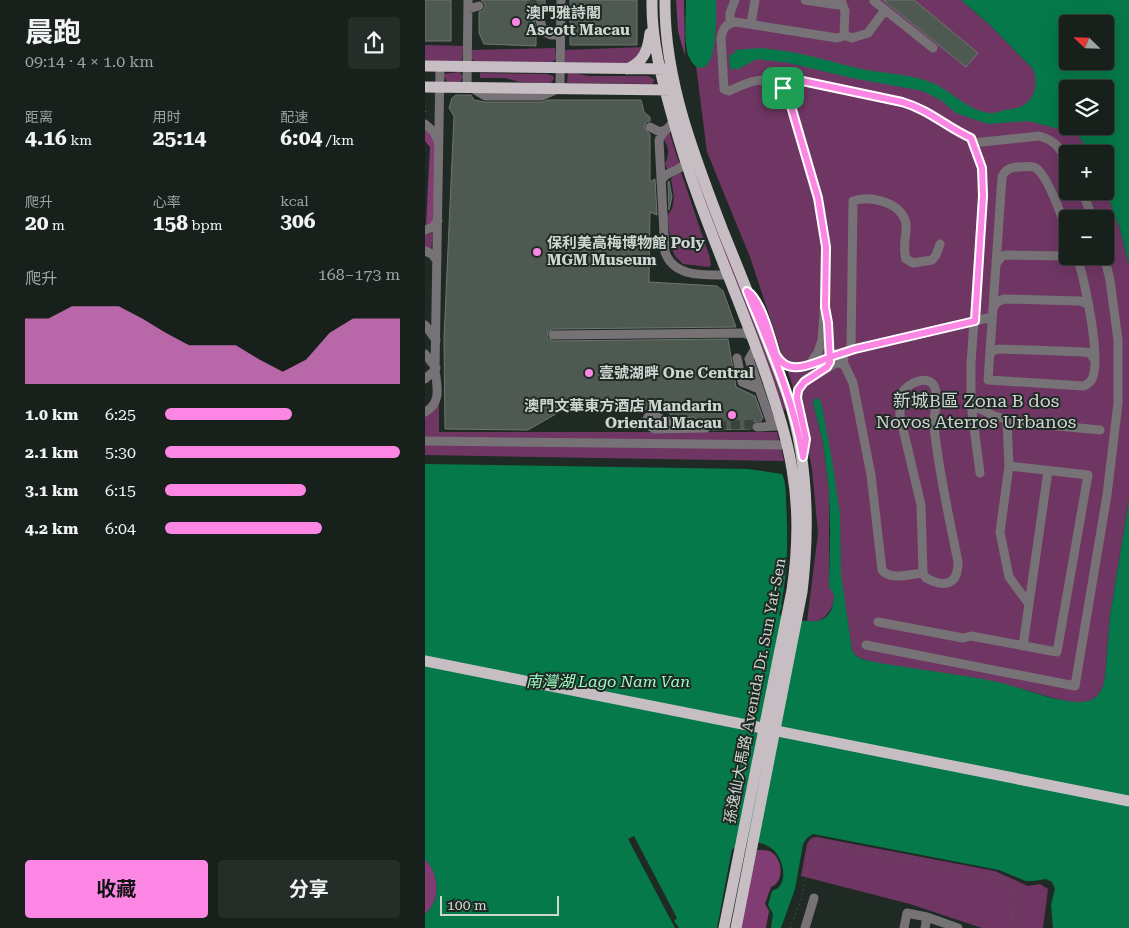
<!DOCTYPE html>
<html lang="zh">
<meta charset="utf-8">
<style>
:root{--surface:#18201b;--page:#252d28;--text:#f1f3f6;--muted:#9fa3a3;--line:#363e3a;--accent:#fc86e4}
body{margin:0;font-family:"Roboto Serif","Noto Sans SC",serif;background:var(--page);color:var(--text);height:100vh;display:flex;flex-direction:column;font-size:19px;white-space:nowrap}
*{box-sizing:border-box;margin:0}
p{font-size:16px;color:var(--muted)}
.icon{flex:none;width:28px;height:28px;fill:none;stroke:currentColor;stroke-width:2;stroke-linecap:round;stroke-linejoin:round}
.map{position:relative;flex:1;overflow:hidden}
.details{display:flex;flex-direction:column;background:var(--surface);width:425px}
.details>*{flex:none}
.needle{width:32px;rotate:293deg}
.fabs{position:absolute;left:634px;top:15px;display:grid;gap:10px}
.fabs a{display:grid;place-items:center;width:55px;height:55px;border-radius:5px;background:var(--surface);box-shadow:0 5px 20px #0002,0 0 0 1px var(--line);font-size:25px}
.scale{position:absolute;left:15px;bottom:12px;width:119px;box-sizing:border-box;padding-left:5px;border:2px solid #cfd5d1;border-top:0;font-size:14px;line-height:18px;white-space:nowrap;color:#cfd5d1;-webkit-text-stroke:4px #202a24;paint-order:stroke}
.pin{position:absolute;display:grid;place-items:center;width:42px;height:42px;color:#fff;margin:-21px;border-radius:10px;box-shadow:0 2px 8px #0006}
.round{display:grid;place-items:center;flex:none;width:52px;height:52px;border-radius:5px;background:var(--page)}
.headline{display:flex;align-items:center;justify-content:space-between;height:85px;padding:0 25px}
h1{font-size:28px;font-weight:700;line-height:38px}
.metrics{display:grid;grid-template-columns:repeat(3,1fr);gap:8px;height:85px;padding:5px 25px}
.metrics div{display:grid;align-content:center}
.metrics b{font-size:21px;font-weight:700}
.metrics small{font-size:14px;font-weight:400}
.metrics p{font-size:14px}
.chart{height:140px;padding:10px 25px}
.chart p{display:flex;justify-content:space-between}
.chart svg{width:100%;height:90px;margin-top:5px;fill:var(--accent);opacity:.7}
.primary-button{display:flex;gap:10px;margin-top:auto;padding:10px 25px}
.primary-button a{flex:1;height:58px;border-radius:5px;background:var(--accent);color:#111;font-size:20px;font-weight:700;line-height:58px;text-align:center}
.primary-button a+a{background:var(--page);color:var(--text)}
ul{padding:0 25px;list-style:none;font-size:16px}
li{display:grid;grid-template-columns:80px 60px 1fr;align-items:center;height:38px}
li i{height:12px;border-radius:6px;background:var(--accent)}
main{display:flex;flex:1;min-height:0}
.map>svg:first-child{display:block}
.green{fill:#6f3664;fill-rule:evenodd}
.forest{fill:#813c74}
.water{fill:#05794a;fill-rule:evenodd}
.pier{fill:#202a24}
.building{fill:#4e5952;stroke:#6c776f}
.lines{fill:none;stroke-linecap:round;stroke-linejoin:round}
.minor-tunnel{stroke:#3a443e;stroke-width:9;stroke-dasharray:9 4.5;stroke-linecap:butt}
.path{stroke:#5b645f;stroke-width:1;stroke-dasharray:1 4;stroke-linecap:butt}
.minor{stroke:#777275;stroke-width:9}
.major{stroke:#c7bec4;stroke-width:11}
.major-bridge{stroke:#c7bec4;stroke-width:11}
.route-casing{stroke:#fff;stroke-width:10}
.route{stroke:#fc86e4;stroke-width:6}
.poi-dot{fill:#fc86e4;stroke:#202a24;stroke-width:2}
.labels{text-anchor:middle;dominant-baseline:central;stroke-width:4;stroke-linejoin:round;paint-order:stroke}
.poi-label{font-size:15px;font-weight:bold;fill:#cfd5d1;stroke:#202a24;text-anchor:start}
.street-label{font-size:15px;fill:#cfd5d1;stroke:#202a24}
.water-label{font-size:16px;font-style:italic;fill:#9cfbc4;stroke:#202a24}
.quarter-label{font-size:18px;fill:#cfd5d1;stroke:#202a24}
</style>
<main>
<section class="details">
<div class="headline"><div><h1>晨跑</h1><p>09:14 · 4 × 1.0 km</p></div><a class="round"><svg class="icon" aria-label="share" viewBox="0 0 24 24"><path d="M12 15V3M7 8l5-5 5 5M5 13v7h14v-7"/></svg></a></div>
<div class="metrics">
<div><p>距离</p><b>4.16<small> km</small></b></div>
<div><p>用时</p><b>25:14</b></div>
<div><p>配速</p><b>6:04<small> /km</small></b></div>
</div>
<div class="metrics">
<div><p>爬升</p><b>20<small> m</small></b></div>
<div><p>心率</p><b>158<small> bpm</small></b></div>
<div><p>kcal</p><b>306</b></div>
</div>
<div class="chart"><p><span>爬升</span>168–173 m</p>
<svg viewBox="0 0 160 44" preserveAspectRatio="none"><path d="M0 44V12L10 12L20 6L30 6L40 6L50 12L60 19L70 25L80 25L90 25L100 32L110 38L120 32L130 19L140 12L150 12L160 12V44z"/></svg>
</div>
<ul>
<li><b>1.0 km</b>6:25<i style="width:54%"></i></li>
<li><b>2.1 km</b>5:30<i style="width:100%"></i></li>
<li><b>3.1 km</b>6:15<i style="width:60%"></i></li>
<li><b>4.2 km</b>6:04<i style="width:67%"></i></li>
</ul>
<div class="primary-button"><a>收藏</a><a>分享</a></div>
</section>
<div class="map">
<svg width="704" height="928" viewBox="0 0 704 928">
<rect width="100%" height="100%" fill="#202a24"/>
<!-- green -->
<path class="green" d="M 261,0 L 536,0 L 564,24 L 608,69 L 642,126 L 653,134 L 664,154 L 642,154 L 642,191 L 680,191 L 680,189 L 695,229 L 704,265 L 704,500 L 685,616 L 680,678 C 678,690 673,700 659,702 C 644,704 626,697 611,693 C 575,682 539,676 503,671 C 481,668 456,666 435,658 L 431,656 L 427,650 L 419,598 L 409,601 C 405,614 397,623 382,622 L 393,533 L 387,469 L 377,415 L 325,257 L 282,152 L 271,66 C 256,48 262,22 261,0 ZM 642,219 L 680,219 L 680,256 L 642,256 ZM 391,398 L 412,495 L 404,586 L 404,491 L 398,442 L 388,403 Z
M 0,45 L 38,46 L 37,60 L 34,62 L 0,62 Z
M 218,47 L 207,63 L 198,64 L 140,63 L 140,50 Z
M 130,48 L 131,59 L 125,64 L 49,61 L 46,58 L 47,50 Z
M 35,72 L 38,77 L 35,82 L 22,82 L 18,74 Z
M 143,72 L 164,76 L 223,76 L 230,80 L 227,84 L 142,83 Z
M 55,73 L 122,74 L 128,76 L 129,78 L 126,83 L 123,83 L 94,82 L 80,78 L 55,78 Z
M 247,93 L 289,217 L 361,407 L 359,411 L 277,196 Z
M 244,131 L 255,166 L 242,169 L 240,164 C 244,156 245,147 238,139 Z
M 256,172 L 285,258 L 286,265 L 284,267 L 258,264 L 250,256 L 247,249 L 242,216 L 247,209 L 249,198 L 246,178 Z
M 8,233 L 6,252 L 0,249 L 0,234 Z
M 14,404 L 14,432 L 352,432 L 359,461 L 0,455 L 0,414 Z
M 392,837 L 570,871 L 603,886 L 615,884 L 623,889 L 618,928 L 557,928 L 485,904 L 376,876 L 382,844 L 386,838 Z"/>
<!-- forest -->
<path class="forest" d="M 251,0 L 259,0 L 260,56 L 253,31 Z
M 0,128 L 8,134 L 12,148 L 8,224 L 1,226 L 5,147 L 0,141 Z
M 332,850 C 336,850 340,850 344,851 C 358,856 360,882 346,887 L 340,904 L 344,911 L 341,928 L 315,928 Z
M 0,859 C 15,873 16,901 0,914 Z"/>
<!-- water -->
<path class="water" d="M 261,0 L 291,0 C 291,11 294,76 272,67 C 267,64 263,56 262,51 C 259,36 261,15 261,0 Z
M 536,0 L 704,0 L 704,265 L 695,229 L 680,189 L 680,154 L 664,154 L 653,134 L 603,121 L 563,124 L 531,113 L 517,101 L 498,91 L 427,78 L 364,63 L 332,59 L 311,70 L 310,68 L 305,70 L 304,55 L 310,53 L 310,50 C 321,49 333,47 344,49 C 377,52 409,63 441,70 C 465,74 485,74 508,83 C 528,92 543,111 565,113 C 570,114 575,111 580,110 C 585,109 590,109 595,107 C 610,101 614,83 608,69 L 564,24 ZM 642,24 L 680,24 L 680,61 L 642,61 ZM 642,89 L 680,89 L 680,126 L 642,126 Z
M 390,398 L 393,398 L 396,402 L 407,459 L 415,514 L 416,574 L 427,650 L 431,656 L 440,660 C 484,669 529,673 573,682 C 596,687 642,707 663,701 C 674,698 678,689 680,678 L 685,616 L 704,500 L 704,928 L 628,928 L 626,905 L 630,889 L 627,882 L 621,879 L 608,881 L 601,881 L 574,870 L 388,834 L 382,838 L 378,844 L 370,889 L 356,928 L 346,928 L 348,914 L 343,905 L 347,891 C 366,886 358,856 346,848 C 336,841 323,841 311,839 L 310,848 L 307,849 L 292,928 L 0,928 L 0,914 C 16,901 15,874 0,859 L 0,464 L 323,469 L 357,474 C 361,482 361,493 361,501 C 363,536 363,571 356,604 L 357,605 L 354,615 C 378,621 408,632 409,595 L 404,587 L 405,531 L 404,491 L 398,442 L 388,403 Z"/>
<!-- pier -->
<path class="pier" d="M 209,836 L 252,918 L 249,921 L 254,928 L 250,928 L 203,839 Z"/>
<!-- building -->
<path class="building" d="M 0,0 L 26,0 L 26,41 L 0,41 Z
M 56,0 L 120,0 L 120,16 L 114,14 L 109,19 L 111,30 L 111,46 L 59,44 L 54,33 L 54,12 L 58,11 L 60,7 L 60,4 Z
M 145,0 L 212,0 L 212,45 L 145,45 Z
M 458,0 L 489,0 L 553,53 L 541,67 Z
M 31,95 L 46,95 L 49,100 L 60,102 L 117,102 L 123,100 L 216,100 L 219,112 L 225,117 L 225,121 L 221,122 L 219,128 L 225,134 L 225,182 L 230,179 L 232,215 L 225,212 L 224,282 L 292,286 L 298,291 L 311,327 L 128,329 L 123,332 L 122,338 L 128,341 L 303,339 L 311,387 L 330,396 L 338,418 L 336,421 L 328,422 L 326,429 L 287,430 L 287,425 L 282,421 L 271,419 L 269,417 L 255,418 L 246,415 L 241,410 L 141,408 L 103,430 L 20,429 L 19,338 L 29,116 L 24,108 L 27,98 Z
M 244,181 L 247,197 L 244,210 L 243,183 Z"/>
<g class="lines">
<!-- minor-tunnel -->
<path class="minor-tunnel" d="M 106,0 L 115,20
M 279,426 L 334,424"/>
<!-- path -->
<path class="path" d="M 0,106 L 1,115
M 12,433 L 12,414
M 365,928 L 376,900 L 385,855 L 391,844 L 398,842 L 579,879 L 589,887 L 587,926"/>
<!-- minor -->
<path class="minor" d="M 380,0 L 413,5 L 417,3
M 449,1 L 508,48
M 43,9 L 54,6
M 115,20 L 118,31 L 126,35 L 136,35
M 305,23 L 305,13 L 310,0
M 326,24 L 330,0
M 419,35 L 427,38 L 443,33 L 460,10
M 42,87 L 43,0
M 47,88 L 60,96 L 117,96 L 135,88 L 136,0
M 358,88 L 368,79 L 477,102 C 504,110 521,127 547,138 L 557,168 L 558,196 L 546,363 L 546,404 L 555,473
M 248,121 C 245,129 236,131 234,141 L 240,252 C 249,278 280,275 303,275
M 0,124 L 9,132 L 13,141
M 225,127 L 235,132 L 240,130
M 548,143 L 614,136 C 629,140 636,148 642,162
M 236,182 C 240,170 255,173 260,162
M 657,191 L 668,219
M 0,230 L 8,227 L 13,221
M 642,231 C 637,217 623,176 611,168 C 606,165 598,167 592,167 C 584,168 580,170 577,177 L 563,380 L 659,386 C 662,384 665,383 667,379 C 677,358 659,279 652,256
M 0,251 L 7,254 L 12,261
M 571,264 L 577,256 L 581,255 L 642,256
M 568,308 L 572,302 L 579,299 L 655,301 L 664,305
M 403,324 C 403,335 399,352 411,355
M 0,325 L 11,340
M 128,335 L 318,333 L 327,336
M 331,347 L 324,359 L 345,420 L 351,426
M 426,350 L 428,201 C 445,195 477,202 481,224 C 482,235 477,247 481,259 L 488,263 L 507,260 L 511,255 L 515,244
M 351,353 L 359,365 L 366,367 L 378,367 L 430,349 L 567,317
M 0,354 L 11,368
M 565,355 L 567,351 L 574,349 L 659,352 L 665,353 L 669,359
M 312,358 L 317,382 L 334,389
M 413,362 L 420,366 L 428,383 L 446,475 L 457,570 C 465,581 486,574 498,573 L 496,505 L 475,416 C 475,408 474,400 477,393 C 482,383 505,373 510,388 C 514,399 509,412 509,423 C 509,429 510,435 511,442 C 516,482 525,522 533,562 C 533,585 520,588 501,578 L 498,573
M 385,364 L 393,352 L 397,340 L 400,299 L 401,247 L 393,197 L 366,106 C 361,87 347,76 326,82 C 319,84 311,88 304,91 L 299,89 L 296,38 C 298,29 300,24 310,22 L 412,38 L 416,37 L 419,35 L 420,11 L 416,0
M 0,379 L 10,370
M 546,404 L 567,415 L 590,422 L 675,430
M 0,412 C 17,403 12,386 10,370 L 15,67
M 582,421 L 584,466 L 575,532 L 584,577 L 604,604
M 279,426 L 256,425 L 228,416 L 223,417 L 222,419 L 223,425 L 230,429 L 281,428
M 332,427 L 352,426
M 0,441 L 362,445
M 378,455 L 381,439 L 372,398 L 375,387 L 381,379 L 419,359
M 453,622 L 538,638 L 546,636 L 632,652 L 663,475 L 584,466
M 441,645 L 650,686 L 682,495 L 693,403 L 693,340 L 685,280 L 679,256
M 598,646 L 623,471
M 380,928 L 389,898
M 479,928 L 482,913 L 502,917
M 500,928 L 502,917 L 533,928"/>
<!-- major -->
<path class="major" d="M 227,0 C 226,40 237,80 248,119 C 272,208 312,291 342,378 C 352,408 362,438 367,469 C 374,509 373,550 367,590 L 299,928
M 240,0 C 239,80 270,158 298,231 C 320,285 342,339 362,394 C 383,458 385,525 377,592 L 311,928
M 0,66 L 243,69
M 202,69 C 219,62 223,50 225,33
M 0,87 L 247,90"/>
<!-- major-bridge -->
<path class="major-bridge" d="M 0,661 L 704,801"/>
</g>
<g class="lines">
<!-- route casing -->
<g class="route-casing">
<path id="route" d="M 358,88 L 366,106 L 393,198 L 401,247 L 400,307 L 403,323 L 405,362 L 402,367 L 379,382 L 373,390 L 372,398 L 381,439 L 378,457 C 369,400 344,345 322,291 C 336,299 346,339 351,355 C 364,377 385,364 404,358 L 405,357 L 430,349 L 550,321 L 558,196 L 557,168 L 546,138 C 521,127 505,110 477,102 L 368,79 L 358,88"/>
</g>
<!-- route -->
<use href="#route" class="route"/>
</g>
<!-- markers -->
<g class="poi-dot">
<circle cx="91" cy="22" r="5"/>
<circle cx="112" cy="252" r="5"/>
<circle cx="164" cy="373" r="5"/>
<circle cx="307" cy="415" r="5"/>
</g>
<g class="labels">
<!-- poi labels -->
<g class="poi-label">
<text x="101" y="13">澳門雅詩閣<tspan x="101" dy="17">Ascott Macau</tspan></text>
<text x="122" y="243">保利美高梅博物館 Poly<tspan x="122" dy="17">MGM Museum</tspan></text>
<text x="174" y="373">壹號湖畔 One Central</text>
<text x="297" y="406" text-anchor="end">澳門文華東方酒店 Mandarin<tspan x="297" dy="17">Oriental Macau</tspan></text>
</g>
<!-- street labels -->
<g class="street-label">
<text transform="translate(330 691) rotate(-79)">孫逸仙大馬路 Avenida Dr. Sun Yat-Sen</text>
</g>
<!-- water labels -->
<g class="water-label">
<text x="183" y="681">南灣湖 Lago Nam Van</text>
</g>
<!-- quarter labels -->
<g class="quarter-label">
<text x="551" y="400">新城B區 Zona B dos<tspan x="551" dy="21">Novos Aterros Urbanos</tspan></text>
</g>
</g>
</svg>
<div class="fabs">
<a><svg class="needle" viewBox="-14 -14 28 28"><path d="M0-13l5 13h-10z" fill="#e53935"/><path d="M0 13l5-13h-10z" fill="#9fa3a3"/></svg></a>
<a><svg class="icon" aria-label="layers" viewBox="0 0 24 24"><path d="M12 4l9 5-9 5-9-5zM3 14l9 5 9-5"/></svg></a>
<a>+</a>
<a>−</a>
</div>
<div class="scale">100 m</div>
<div class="pin" style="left:358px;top:88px;background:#1e9e55"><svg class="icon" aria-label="arrive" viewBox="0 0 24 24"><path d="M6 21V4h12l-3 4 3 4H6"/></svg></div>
</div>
</main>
